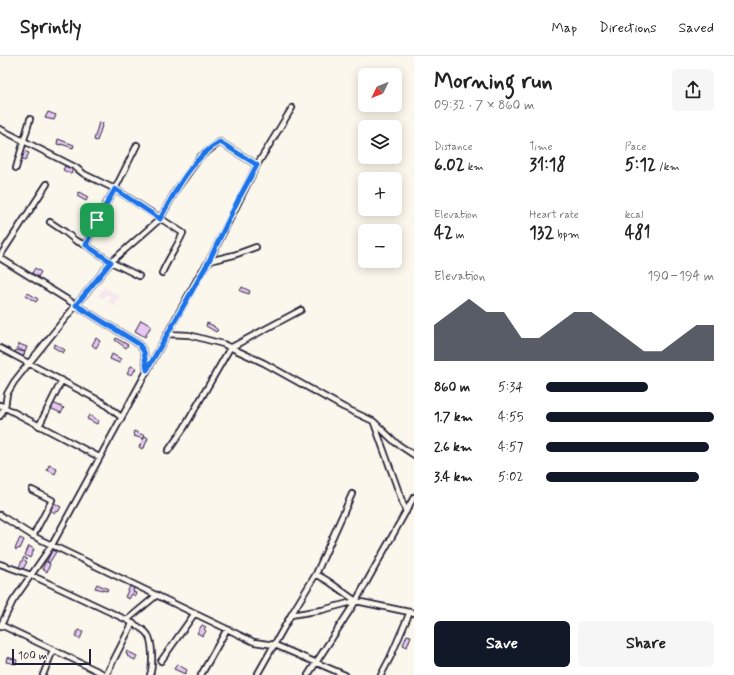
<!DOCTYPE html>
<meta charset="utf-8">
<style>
:root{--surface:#fff;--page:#f6f6f6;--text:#222;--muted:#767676;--line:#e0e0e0;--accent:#111827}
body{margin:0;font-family:Mynerve,sans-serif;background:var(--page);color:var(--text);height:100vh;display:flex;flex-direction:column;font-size:15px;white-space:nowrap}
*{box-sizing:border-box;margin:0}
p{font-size:13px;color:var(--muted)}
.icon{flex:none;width:22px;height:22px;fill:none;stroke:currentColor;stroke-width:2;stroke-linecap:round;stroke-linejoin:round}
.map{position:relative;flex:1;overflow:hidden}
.sheet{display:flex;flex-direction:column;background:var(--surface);width:320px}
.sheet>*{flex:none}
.needle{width:26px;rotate:227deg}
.tools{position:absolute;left:358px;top:12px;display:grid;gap:8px}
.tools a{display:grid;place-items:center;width:44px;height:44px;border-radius:6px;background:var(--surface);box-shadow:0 2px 10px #0003;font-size:20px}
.scale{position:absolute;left:12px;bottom:10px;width:79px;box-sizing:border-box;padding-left:4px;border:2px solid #22223b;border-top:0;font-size:11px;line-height:14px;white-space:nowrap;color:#22223b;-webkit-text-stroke:3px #fbf7ec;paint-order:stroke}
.pin{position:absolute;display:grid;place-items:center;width:34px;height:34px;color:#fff;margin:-17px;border-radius:8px;box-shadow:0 2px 6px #0006}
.round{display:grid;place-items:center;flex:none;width:42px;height:42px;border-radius:6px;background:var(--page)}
.overview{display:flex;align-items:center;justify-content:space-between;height:68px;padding:0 20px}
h1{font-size:22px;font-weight:700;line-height:30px}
.figures{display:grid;grid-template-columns:repeat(3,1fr);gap:6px;height:68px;padding:4px 20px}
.figures div{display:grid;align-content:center}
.figures b{font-size:17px;font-weight:700}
.figures small{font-size:11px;font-weight:400}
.figures p{font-size:11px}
.chart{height:112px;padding:8px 20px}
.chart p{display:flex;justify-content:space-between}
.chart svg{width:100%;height:72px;margin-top:4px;fill:var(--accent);opacity:.7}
.button{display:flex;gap:8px;margin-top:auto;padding:8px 20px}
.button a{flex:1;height:46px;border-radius:6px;background:var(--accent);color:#fff;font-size:16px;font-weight:700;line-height:46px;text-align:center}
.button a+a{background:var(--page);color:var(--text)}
ul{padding:0 20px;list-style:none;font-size:13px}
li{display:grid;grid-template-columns:64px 48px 1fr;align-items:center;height:30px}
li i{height:10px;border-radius:5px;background:var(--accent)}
header{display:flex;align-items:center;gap:24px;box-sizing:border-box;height:56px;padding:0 20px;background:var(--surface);border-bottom:1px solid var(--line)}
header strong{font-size:19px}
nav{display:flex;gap:22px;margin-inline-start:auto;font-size:14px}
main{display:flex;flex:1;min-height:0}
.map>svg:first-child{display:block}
.built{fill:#f6e8ee}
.building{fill:#e9c6f1;stroke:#22223b}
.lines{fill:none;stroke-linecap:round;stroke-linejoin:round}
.street-casing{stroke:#22223b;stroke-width:8}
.street{stroke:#fbf7ec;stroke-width:4.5}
.route-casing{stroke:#fff;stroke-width:8}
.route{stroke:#1a73e8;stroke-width:5}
</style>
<header>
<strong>Sprintly</strong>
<nav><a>Map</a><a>Directions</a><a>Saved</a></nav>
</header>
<main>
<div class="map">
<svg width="414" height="619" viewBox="0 0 414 619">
<rect width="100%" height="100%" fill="#fbf7ec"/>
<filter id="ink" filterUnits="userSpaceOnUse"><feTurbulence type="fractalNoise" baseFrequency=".025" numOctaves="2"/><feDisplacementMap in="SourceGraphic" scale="8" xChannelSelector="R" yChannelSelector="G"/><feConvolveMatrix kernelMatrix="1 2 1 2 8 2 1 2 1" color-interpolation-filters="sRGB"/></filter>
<g filter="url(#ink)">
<!-- built -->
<path class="built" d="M 104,231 L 120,241 L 115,250 L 108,246 L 111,241 L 106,238 L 104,243 L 98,240 Z"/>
<!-- building -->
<path class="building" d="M 48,56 L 56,59 L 54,64 L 45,62 Z
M 99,66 L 103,67 L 97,85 L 94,84 Z
M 58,83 L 74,89 L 73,92 L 61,88 L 61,89 L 57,88 Z
M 24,95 L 29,97 L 25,105 L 20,103 Z
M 65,110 L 73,114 L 71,118 L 63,114 Z
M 79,136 L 88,141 L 86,145 L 77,140 Z
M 35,212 L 41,216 L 38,221 L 32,217 Z
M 242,231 L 250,235 L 249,238 L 240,235 Z
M 28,237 L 38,243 L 36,246 L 26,240 Z
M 141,264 L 151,270 L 145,281 L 135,275 Z
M 207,267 L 214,270 L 214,271 L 218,274 L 216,276 L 206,270 Z
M 96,282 L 100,285 L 96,292 L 92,289 Z
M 116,282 L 128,289 L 126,292 L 115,284 Z
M 19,288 L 27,291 L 25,296 L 17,292 Z
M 55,288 L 65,294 L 63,297 L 53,291 Z
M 16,294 L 25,296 L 23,301 L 15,297 Z
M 112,298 L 121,303 L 119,307 L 110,303 Z
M 131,310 L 136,312 L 132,319 L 127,317 Z
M 53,347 L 64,352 L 61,357 L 50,352 Z
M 89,359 L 99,365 L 97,368 L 87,363 Z
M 134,375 L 145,380 L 143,383 L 134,380 L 135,379 L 133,378 Z
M 145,380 L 148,382 L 144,392 L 143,391 L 142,393 L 139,391 Z
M 49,409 L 57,413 L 55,418 L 47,414 Z
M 54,447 L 61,451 L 58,456 L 56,455 L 55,457 L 50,454 Z
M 20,482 L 24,484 L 20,493 L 19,492 L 17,494 L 15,493 Z
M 29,490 L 34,493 L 30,502 L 25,499 Z
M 52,494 L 56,496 L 49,507 L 47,505 Z
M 24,501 L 27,503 L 25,505 L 27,506 L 23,513 L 19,511 Z
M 46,505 L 50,508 L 47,516 L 42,513 Z
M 97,528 L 108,533 L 107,535 L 95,532 Z
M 130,530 L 134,532 L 133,536 L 136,537 L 135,540 L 132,538 L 129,543 L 125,541 Z
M 202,569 L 206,571 L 204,573 L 206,575 L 203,580 L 197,577 Z
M 78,574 L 83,576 L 80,583 L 75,581 Z
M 407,579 L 411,580 L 407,591 L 403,589 Z
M 127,595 L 137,600 L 135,604 L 127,600 L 128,599 L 126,598 Z
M 7,601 L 17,604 L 16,608 L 6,606 Z
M 177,608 L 187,614 L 185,618 L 174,613 Z"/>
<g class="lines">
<!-- street casing -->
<g class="street-casing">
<path id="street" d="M 0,73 L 75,111 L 84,118 L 115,133 L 183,177 C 177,191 168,203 162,217
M 16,112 L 30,63
M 50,166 L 65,176 L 76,185 L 86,189 L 111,206 L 139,220
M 86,189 L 97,163 L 115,133 L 137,89
M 0,200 L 47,128
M 0,202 L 139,288 L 144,296 L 147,315
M 209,205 L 234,199 L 256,191
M 167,278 L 189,279 L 223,288 L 264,307 L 343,351 L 373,365 L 396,387 L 414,399
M 0,292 L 102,346 L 121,361
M 0,349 L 99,401
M 0,360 L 5,351 L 7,338 L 14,326 L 29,307 L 111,206 L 160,163 L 176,134 L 200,101 L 220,86 L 257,109
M 374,367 L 406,456
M 39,370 L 62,324
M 168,395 L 184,372 L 230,292 L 301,254
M 32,434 L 52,444 L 33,480
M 0,459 L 33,480 L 254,586 L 275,589 L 345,619
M 0,508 L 31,519 L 127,564 L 157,539
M 316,518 L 328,525 L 356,545
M 291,559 L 316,518 L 352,438
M 127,564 C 133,568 144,572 148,579 C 153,586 153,611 150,619
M 1,569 L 106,619
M 0,571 L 13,545 L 52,489 L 200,218 L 209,205 L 257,109 L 292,52
M 161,605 L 195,557
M 43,619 L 53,594
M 106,619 L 132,568
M 201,619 L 227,573
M 257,619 L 291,559 L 322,554 L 356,545 L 414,557
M 308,619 L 356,545 L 414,441
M 381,619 L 390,602 L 410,556"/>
</g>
<!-- street -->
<use href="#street" class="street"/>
</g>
</g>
<g class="lines" filter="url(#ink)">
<!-- route casing -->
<g class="route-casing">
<path id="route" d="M 220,86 L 257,109 L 237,146 L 209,205 L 147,314 L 144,296 L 139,288 L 76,249 L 111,206 L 86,189 L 97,164 L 115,133 L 160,163 C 174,137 193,100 220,86 Z"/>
</g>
<!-- route -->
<use href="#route" class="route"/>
</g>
</svg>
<div class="tools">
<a><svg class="needle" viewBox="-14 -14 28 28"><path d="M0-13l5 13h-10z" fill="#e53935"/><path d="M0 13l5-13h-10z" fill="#767676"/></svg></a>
<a><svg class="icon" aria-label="layers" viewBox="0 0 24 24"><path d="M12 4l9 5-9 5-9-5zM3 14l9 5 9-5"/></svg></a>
<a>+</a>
<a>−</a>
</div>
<div class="scale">100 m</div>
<div class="pin" style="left:97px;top:164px;background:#1e9e55"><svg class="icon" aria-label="arrive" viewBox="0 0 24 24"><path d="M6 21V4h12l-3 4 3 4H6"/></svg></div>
</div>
<section class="sheet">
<div class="overview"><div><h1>Morning run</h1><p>09:32 · 7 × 860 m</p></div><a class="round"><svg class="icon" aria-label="share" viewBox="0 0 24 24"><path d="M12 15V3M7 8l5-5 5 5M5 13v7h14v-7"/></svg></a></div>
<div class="figures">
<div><p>Distance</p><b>6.02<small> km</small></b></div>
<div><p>Time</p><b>31:18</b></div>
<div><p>Pace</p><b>5:12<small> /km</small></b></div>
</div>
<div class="figures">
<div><p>Elevation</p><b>42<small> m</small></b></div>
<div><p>Heart rate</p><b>132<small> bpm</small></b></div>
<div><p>kcal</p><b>481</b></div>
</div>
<div class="chart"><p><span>Elevation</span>190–194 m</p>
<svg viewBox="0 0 160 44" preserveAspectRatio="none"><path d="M0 44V22L10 14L20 6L30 14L40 14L50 30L60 30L70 22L80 14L90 14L100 22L110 30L120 38L130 38L140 30L150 22L160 22V44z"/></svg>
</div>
<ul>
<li><b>860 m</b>5:34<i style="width:61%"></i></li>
<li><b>1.7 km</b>4:55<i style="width:100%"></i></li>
<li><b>2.6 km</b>4:57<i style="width:97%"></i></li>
<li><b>3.4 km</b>5:02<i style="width:91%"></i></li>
</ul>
<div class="button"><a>Save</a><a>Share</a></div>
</section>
</main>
